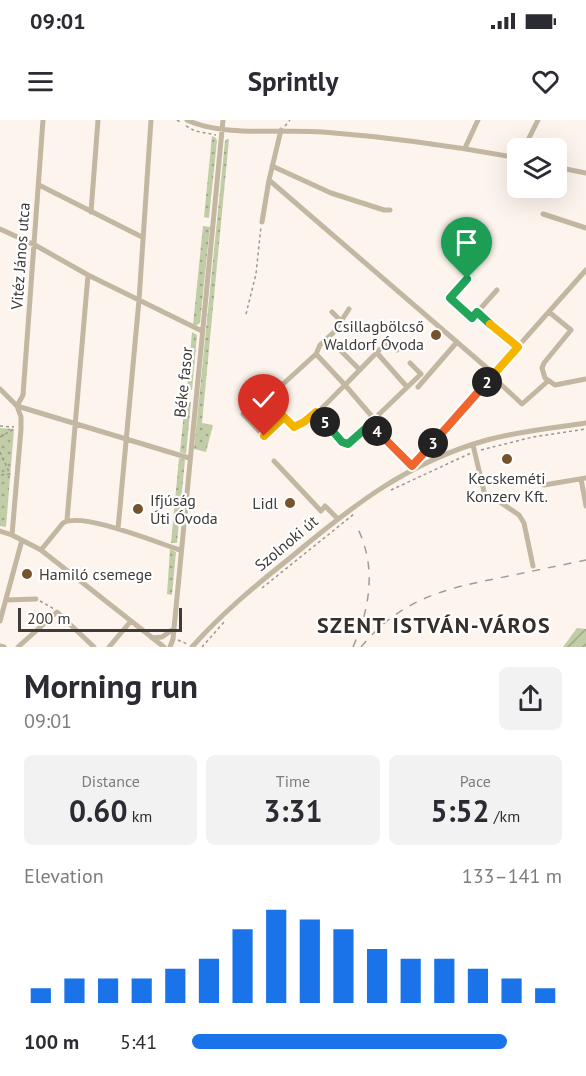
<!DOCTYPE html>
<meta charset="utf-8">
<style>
:root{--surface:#fff;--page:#f2f2f3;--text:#2b2b33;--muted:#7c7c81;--accent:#1a73e8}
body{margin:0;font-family:"PT Sans",sans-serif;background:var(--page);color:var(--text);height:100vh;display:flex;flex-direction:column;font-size:22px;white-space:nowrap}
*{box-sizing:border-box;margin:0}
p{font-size:20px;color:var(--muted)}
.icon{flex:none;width:33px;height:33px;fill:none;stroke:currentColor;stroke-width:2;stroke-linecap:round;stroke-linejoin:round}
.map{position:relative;height:527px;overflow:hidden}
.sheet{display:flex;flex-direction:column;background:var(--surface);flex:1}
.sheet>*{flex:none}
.fabs{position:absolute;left:507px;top:18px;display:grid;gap:12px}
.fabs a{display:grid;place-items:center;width:60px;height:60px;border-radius:9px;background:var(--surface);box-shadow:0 6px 24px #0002;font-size:30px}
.scale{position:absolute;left:18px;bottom:15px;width:164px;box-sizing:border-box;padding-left:6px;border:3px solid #3f3b39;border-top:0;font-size:16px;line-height:21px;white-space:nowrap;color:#3f3b39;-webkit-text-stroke:4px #fff;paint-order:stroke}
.pin{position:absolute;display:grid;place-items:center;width:51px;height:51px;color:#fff;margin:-62px -26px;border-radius:50% 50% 50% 0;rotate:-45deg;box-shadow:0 0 6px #0007}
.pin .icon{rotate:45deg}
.km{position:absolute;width:30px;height:30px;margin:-15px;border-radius:50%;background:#222;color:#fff;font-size:16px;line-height:30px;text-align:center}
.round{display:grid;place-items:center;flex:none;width:63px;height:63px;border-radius:9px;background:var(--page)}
.summary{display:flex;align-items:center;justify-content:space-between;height:102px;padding:0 24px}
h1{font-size:33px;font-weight:800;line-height:45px}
.metrics{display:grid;grid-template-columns:repeat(3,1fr);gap:9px;height:102px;padding:6px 24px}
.metrics div{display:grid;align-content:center;border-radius:9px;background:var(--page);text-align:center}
.metrics b{font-size:30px;font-weight:800}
.metrics small{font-size:16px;font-weight:400}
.metrics p{font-size:16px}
.chart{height:168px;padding:12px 24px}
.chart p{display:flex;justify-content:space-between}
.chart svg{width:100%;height:108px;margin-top:6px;stroke:var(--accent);stroke-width:6}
ul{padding:0 24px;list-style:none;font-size:20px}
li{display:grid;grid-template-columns:96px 72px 1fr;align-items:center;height:45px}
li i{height:15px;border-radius:8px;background:var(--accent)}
.status{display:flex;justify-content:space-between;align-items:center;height:42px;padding:0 30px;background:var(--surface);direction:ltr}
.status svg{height:16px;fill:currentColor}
header{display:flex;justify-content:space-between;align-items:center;height:78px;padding:0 24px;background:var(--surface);font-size:27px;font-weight:800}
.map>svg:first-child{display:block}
.grass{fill:url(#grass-dots)}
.garden{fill:url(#garden-furrows)}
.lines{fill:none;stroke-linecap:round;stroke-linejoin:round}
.path{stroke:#9d9793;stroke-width:1.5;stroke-dasharray:3 3;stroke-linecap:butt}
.minor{stroke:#c3b7a1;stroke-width:5}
.rail{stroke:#a19b97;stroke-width:1.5;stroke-dasharray:8 8;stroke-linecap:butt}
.split-1-casing{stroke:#fff;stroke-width:12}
.split-2-casing{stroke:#fff;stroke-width:12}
.split-3-casing{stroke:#fff;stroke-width:12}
.split-4-casing{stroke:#fff;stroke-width:12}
.split-5-casing{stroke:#fff;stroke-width:12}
.split-6-casing{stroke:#fff;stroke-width:12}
.split-1{stroke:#22a559;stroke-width:8}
.split-2{stroke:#f5b400;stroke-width:8}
.split-3{stroke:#f0652b;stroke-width:8}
.split-4{stroke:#f0652b;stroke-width:8}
.split-5{stroke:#22a559;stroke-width:8}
.split-6{stroke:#f5b400;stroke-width:8}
.poi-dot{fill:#77532d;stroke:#fff;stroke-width:2}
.labels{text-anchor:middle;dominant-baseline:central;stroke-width:4.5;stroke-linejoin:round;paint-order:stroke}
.street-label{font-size:16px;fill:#3f3b39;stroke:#fff}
.poi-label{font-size:16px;fill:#3f3b39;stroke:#fff;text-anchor:end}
.district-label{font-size:22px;font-weight:bold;letter-spacing:1.5px;fill:#362f2b;stroke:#fff}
</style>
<div class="status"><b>09:01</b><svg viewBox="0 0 49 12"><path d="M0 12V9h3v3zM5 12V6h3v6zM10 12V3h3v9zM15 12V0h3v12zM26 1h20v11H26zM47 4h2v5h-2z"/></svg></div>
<header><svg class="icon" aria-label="menu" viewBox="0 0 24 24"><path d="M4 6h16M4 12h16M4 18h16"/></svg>Sprintly<svg class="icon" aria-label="heart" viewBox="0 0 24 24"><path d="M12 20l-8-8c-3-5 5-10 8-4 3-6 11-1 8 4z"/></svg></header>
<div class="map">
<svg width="586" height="527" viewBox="0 0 586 527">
<defs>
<pattern id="grass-dots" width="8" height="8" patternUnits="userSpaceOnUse" patternTransform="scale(1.5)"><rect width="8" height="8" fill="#c1cda7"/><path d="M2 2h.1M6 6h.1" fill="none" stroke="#9ea889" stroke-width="1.8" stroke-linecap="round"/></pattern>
<pattern id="garden-furrows" width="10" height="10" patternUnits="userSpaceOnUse" patternTransform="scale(1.5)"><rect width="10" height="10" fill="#c1cda7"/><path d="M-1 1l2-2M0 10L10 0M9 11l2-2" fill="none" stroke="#9ea889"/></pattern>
</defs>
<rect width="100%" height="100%" fill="#fdf4ee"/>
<!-- grass -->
<path class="grass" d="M 212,16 L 216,18 L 217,21 L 209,98 L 204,97 Z
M 227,19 L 229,19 L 202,303 L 213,305 L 206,332 L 194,329 L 225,21 Z
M 203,106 L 210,107 L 200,203 L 197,205 L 193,205 Z
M 192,212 L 197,215 L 192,270 L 187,269 Z
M 185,282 L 191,282 L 186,334 L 180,332 Z
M 0,308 L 14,309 L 6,407 L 0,406 Z
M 179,338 L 185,340 L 177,423 L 171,423 Z
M 170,429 L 176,432 L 172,475 L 167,474 Z"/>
<!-- garden -->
<path class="garden" d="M 577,508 L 586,509 L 586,527 L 563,527 Z"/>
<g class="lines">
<!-- path -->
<path class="path" d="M 177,0 L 182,3
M 186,6 L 195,11 L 216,15
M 285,6 L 290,0
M 246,194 L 256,154 L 261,106
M 0,306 L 14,307
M 0,317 L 14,309
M 481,330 L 533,317 L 586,309
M 0,332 L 10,354 L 0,355
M 391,370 L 471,333
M 262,468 L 354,394
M 40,481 L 54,489
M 178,520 L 187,524
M 202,527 L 225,501"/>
<!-- minor -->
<path class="minor" d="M 187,0 C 222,17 283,9 323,12 C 388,17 453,26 518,38
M 465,28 L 478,0
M 524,28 L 538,0
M 272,46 L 331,73 L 384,90 L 390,90
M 556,47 L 586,53
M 269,60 L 494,254
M 39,65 L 142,117
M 91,92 L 98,0
M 543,94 L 586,108
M 262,102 L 269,60 L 281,10
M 0,109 L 35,125 L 88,155 L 202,211
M 467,159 L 450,178 L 472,198 L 497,170
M 332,192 L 341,201
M 477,192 L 518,227
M 549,192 L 571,210 L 544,243 L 542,248 L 545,258 L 555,265 L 586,259
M 328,218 L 360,250
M 397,230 L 388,221 L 345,265 L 316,234 L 271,275 L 270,280 L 294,307 C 314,300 330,279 345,265 L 375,300 L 373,305 L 377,311 L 412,346
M 377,233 L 407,267
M 316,234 L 320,225 L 334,212 L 349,189
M 492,256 L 522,284 L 548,261
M 418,267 L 457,222
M 0,269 L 17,286 L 189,338
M 255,283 L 243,294 L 264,316 L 284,297
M 17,286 L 23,275 L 43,0
M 317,292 L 342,322 L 348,324 L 421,254 L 410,243
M 473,325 L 486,380 L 494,378 L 519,395 L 524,403 L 533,446
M 274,341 L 321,391 L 325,386 L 337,398
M 411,347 L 586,150
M 581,359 L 586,386
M 544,365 L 586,358
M 67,400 L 88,155
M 118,409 L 139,180 L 151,0
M 0,411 L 12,415 L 41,430 L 164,527
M 12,415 L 21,309 L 21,297 L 17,286
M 41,430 L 63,403 C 81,391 158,423 180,430
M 6,480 L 36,479
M 0,501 L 22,420
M 152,518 L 162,517 L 172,510
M 0,526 L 4,527
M 18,527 L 57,492 L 94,527
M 109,527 L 131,501
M 170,527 L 173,519 L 223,0
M 192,527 C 222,493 255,466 290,438 C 352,386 408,342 487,320 C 520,311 553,308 586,303"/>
<!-- rail -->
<path class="rail" d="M 353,527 C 370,488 377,447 357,407
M 361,527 C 400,480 442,469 499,458 C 528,452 557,446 586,440"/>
</g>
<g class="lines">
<!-- split-1 casing -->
<g class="split-1-casing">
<path id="split-1" d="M 467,159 L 450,178 L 472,198 L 477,192 L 490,204"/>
</g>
<!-- split-2 casing -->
<g class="split-2-casing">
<path id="split-2" d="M 487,262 L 518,227 L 490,204"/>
</g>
<!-- split-3 casing -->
<g class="split-3-casing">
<path id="split-3" d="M 433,323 L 487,262"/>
</g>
<!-- split-4 casing -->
<g class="split-4-casing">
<path id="split-4" d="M 377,311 L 412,346 L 433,323"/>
</g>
<!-- split-5 casing -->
<g class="split-5-casing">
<path id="split-5" d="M 325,302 L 342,322 L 348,324 L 375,300 L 373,305 L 377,311"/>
</g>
<!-- split-6 casing -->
<g class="split-6-casing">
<path id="split-6" d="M 264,316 L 284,297 L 294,307 L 304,302 L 316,292 L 325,302"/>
</g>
<!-- split-1 -->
<use href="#split-1" class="split-1"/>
<!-- split-2 -->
<use href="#split-2" class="split-2"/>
<!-- split-3 -->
<use href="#split-3" class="split-3"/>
<!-- split-4 -->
<use href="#split-4" class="split-4"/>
<!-- split-5 -->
<use href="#split-5" class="split-5"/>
<!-- split-6 -->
<use href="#split-6" class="split-6"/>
</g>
<!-- markers -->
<g class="poi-dot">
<circle cx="436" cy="215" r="6"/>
<circle cx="507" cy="339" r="6"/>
<circle cx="290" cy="383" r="6"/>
<circle cx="138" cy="389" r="6"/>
<circle cx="27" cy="454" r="6"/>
</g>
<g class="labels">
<!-- street labels -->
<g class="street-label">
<text transform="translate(20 136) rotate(-86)">Vitéz János utca</text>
<text transform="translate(183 262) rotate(-84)">Béke fasor</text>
<text transform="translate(286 423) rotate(-40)">Szolnoki út</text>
</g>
<!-- poi labels -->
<g class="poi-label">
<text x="424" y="206">Csillagbölcső<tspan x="424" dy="18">Waldorf Óvoda</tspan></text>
<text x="507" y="358" text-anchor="middle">Kecskeméti<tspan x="507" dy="18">Konzerv Kft.</tspan></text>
<text x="150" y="380" text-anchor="start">Ifjúság<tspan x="150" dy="18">Úti Óvoda</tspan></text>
<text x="278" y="383">Lidl</text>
<text x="39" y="454" text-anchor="start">Hamiló csemege</text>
</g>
<!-- district labels -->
<g class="district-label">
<text x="434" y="505">SZENT ISTVÁN-VÁROS</text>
</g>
</g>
</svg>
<div class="fabs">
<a><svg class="icon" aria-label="layers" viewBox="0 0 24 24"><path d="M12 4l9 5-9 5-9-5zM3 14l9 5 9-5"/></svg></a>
</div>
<div class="scale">200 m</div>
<div class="pin" style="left:467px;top:159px;background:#1e9e55"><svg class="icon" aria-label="arrive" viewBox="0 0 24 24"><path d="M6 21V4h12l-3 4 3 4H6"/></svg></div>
<div class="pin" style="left:264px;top:316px;background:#d93025"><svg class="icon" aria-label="check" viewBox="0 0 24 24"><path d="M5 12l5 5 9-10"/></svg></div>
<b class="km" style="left:487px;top:262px">2</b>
<b class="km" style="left:433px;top:323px">3</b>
<b class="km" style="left:377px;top:311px">4</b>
<b class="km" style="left:325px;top:302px">5</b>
</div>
<section class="sheet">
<div class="summary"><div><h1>Morning run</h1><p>09:01</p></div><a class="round"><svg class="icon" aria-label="share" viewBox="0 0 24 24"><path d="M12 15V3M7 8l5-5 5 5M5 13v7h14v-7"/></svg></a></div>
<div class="metrics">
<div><p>Distance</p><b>0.60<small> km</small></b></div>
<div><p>Time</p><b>3:31</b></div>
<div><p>Pace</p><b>5:52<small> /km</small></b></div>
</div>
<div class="chart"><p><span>Elevation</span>133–141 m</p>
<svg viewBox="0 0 160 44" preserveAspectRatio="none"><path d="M5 44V38M15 44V34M25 44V34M35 44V34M45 44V30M55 44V26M65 44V14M75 44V6M85 44V10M95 44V14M105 44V22M115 44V26M125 44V26M135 44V30M145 44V34M155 44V38"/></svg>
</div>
<ul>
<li><b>100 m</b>5:41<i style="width:85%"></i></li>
</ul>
</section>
